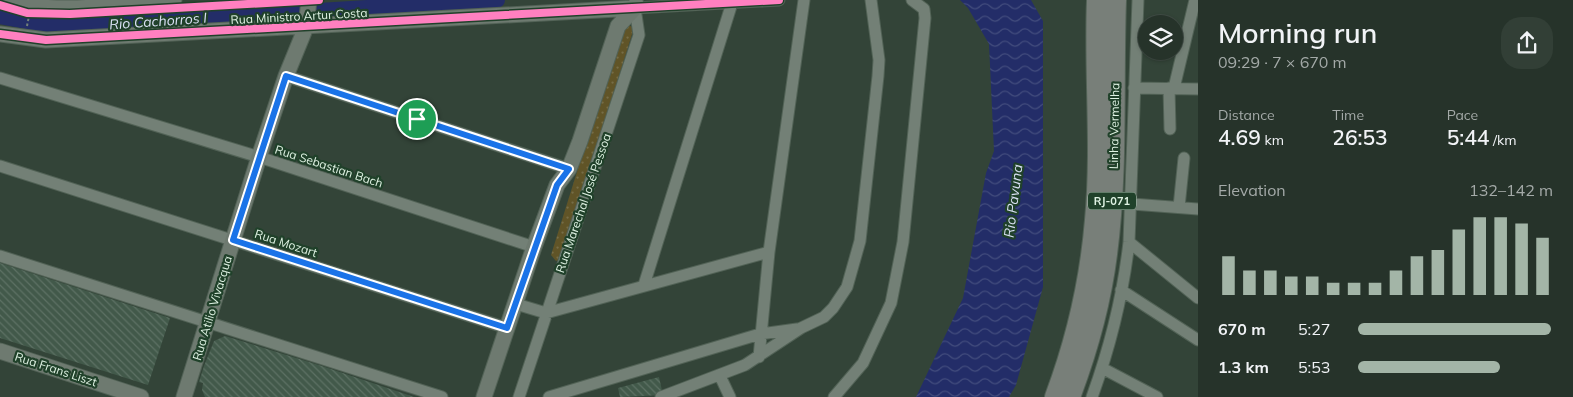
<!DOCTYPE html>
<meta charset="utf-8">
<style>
:root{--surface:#26332a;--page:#323f36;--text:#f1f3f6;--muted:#a4aaa8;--line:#424e47;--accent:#a3b5a7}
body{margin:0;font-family:Mulish,sans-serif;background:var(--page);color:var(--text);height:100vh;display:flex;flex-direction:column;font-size:19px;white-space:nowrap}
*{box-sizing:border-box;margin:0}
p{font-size:16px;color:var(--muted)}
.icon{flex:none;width:28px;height:28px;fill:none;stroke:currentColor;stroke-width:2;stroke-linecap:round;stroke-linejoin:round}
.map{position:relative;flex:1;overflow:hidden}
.sheet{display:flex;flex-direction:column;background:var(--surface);width:375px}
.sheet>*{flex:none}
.tools{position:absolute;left:1138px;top:15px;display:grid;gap:10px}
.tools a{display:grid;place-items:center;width:45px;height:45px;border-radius:50%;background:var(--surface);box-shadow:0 1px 4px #0004,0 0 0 1px var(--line);font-size:25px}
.pin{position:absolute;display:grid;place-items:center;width:42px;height:42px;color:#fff;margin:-21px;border:2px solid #fff;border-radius:50%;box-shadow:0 1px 5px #0007}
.round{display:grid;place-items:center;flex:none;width:52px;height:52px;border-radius:20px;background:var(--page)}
.summary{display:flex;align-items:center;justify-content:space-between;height:85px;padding:0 20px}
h1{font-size:28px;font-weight:600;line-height:38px}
.stats{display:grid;grid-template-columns:repeat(3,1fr);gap:8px;height:85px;padding:5px 20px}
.stats div{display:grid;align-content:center}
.stats b{font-size:21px;font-weight:600}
.stats small{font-size:14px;font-weight:400}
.stats p{font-size:14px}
.chart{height:140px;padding:10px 20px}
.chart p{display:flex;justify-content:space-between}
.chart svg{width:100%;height:90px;margin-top:5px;stroke:var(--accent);stroke-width:6}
ul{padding:0 20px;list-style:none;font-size:16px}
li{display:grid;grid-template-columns:80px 60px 1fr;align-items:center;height:38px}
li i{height:12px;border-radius:6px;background:var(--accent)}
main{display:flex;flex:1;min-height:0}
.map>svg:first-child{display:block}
.grass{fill:url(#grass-dots)}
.water{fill:url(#water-waves)}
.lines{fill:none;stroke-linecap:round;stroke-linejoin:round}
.river{stroke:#232d68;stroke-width:16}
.building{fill:url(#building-back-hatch)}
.street-casing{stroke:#526256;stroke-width:13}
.secondary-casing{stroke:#526256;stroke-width:17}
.highway-casing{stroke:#526256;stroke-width:22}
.path{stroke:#748178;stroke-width:2;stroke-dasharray:2.5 2.5;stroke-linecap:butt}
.street{stroke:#738076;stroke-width:11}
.secondary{stroke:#6e7a70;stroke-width:15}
.highway{stroke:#787f79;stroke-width:20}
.cycleway-casing{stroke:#20412a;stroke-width:11}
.cycleway{stroke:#ff80c0;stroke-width:8}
.route-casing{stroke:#fff;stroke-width:10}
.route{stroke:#1a73e8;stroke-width:6}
.labels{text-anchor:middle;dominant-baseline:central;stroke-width:4.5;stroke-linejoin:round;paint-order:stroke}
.shield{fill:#20412a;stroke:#a6bdac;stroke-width:1}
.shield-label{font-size:11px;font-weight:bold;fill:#dff2e3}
.street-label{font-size:12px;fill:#dff2e3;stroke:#20412a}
.water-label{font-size:14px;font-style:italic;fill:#d9e0f4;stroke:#20412a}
</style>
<main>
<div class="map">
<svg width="1198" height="397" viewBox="0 0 1198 397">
<defs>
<pattern id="grass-dots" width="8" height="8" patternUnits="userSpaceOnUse" patternTransform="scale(1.25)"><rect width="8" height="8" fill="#605427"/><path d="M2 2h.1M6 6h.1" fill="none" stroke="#766d46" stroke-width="1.8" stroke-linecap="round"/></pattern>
<pattern id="water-waves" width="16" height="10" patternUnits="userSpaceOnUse" patternTransform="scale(1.25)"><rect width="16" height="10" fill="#232d68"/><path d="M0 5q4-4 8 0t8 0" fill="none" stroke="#424c7d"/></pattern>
<pattern id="building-back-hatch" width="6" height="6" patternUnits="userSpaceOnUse" patternTransform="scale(1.25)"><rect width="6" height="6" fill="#42594a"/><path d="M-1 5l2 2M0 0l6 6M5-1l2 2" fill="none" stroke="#5d7164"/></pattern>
</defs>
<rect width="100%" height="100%" fill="#334438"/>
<!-- grass -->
<path class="grass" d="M 627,24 L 632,27 L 633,31 L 562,258 L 556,261 L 551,255 L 622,28 Z"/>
<!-- water -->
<path class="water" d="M 960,0 L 1031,0 L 1043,21 L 1043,287 L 1016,385 L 1009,397 L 916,397 L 963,298 L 986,173 L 994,151 L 989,44 L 968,8 Z"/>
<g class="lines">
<!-- river -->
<path class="river" d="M 0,16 L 58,27 L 497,0"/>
</g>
<!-- building -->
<path class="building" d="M 0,263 L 170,318 L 148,385 L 0,338 Z
M 225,336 L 322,366 L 414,397 L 205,397 L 202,390 L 203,383 L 199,382 L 204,366 L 214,341 Z
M 659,377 L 663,395 L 620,397 L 618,388 Z"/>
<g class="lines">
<!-- street casing -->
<g class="street-casing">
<path id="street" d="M 286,76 L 569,169
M 0,78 L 259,157 L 534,247
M 1134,88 L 1198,89
M 1169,88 L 1170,129
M 1174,88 L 1195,0
M 0,166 L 507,328
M 1132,204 L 1198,209
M 1179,207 L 1184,158
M 1129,242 L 1198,298
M 0,256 L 442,397
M 644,285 L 732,3
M 1121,290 L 1198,340
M 516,304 L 546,313 L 769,252
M 759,357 L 769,252 L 804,0
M 1102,368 L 1157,397
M 720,376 L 730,397
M 519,397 L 639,35 L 635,8 L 779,0
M 549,397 L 760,334 L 797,329
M 661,397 L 745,365 L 801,328 L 824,317 L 833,308 L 847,287 L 860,241 L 878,76 L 879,60 L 871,0
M 834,397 L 863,363 L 891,303 L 903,242 L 925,18 L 924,9 L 912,0
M 1092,397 C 1110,347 1123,295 1129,242 L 1138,0"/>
</g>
<!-- secondary casing -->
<g class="secondary-casing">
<path id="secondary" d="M 3,0 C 57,16 118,4 174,0
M 0,34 L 46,40 L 635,8
M 0,351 L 141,397
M 184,397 L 259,157 L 286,76 L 306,27 L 309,0
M 484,397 L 534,247 L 557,185 L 569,169 L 580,141 L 618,26 L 635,8 L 636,4"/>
</g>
<!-- highway casing -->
<g class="highway-casing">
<path id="highway" d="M 1055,397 C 1076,341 1090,280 1095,220 C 1102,147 1094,73 1097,0
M 1070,397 C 1087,352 1101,302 1107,254 C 1118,170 1113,84 1116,0"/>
</g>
<!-- path -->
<path class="path" d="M 27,26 L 29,16"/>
<!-- street -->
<use href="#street" class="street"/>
<!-- secondary -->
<use href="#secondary" class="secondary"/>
<!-- highway -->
<use href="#highway" class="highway"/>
<!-- cycleway casing -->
<g class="cycleway-casing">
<path id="cycleway" d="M 0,5 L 27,13 L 70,14 L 319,0
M 0,34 L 46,40 L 779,0"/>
</g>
<!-- cycleway -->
<use href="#cycleway" class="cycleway"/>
</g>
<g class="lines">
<!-- route casing -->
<g class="route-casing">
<path id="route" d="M 286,76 L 569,169 L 557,185 L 507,328 L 233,240 Z"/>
</g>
<!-- route -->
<use href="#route" class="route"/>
</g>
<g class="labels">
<!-- shield labels -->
<rect class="shield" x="1088" y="192.5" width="48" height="17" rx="4"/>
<g class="shield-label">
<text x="1112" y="201">RJ-071</text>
</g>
<!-- street labels -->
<g class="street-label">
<text transform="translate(299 16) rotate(-3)">Rua Ministro Artur Costa</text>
<text transform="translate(1114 126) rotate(-89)">Linha Vermelha</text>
<text transform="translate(329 166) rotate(18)">Rua Sebastian Bach</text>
<text transform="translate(583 203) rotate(-71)">Rua Marechal José Pessoa</text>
<text transform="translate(286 243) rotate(18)">Rua Mozart</text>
<text transform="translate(212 308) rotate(-73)">Rua Atilio Vivacqua</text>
<text transform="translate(56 369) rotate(18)">Rua Frans Liszt</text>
</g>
<!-- water labels -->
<g class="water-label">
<text transform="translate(158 21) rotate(-4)">Rio Cachorros I</text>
<text transform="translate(1013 201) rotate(-83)">Rio Pavuna</text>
</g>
</g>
</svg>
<div class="tools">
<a><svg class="icon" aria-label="layers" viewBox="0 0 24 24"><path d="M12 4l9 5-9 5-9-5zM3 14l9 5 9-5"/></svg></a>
</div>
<div class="pin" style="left:417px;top:119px;background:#1e9e55"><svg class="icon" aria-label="arrive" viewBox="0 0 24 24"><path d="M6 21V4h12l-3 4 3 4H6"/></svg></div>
</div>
<section class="sheet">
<div class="summary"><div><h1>Morning run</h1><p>09:29 · 7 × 670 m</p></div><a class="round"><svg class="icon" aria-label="share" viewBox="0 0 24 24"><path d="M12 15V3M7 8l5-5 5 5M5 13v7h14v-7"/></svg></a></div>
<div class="stats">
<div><p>Distance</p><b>4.69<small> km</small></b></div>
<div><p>Time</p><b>26:53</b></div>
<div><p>Pace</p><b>5:44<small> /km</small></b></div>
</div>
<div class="chart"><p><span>Elevation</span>132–142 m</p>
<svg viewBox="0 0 160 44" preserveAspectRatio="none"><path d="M5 44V25M15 44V32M25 44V32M35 44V35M45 44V35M55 44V38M65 44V38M75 44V38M85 44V32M95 44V25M105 44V22M115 44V12M125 44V6M135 44V6M145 44V9M155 44V16"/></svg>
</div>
<ul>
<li><b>670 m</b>5:27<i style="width:99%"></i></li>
<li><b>1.3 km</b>5:53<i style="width:73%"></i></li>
</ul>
</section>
</main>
